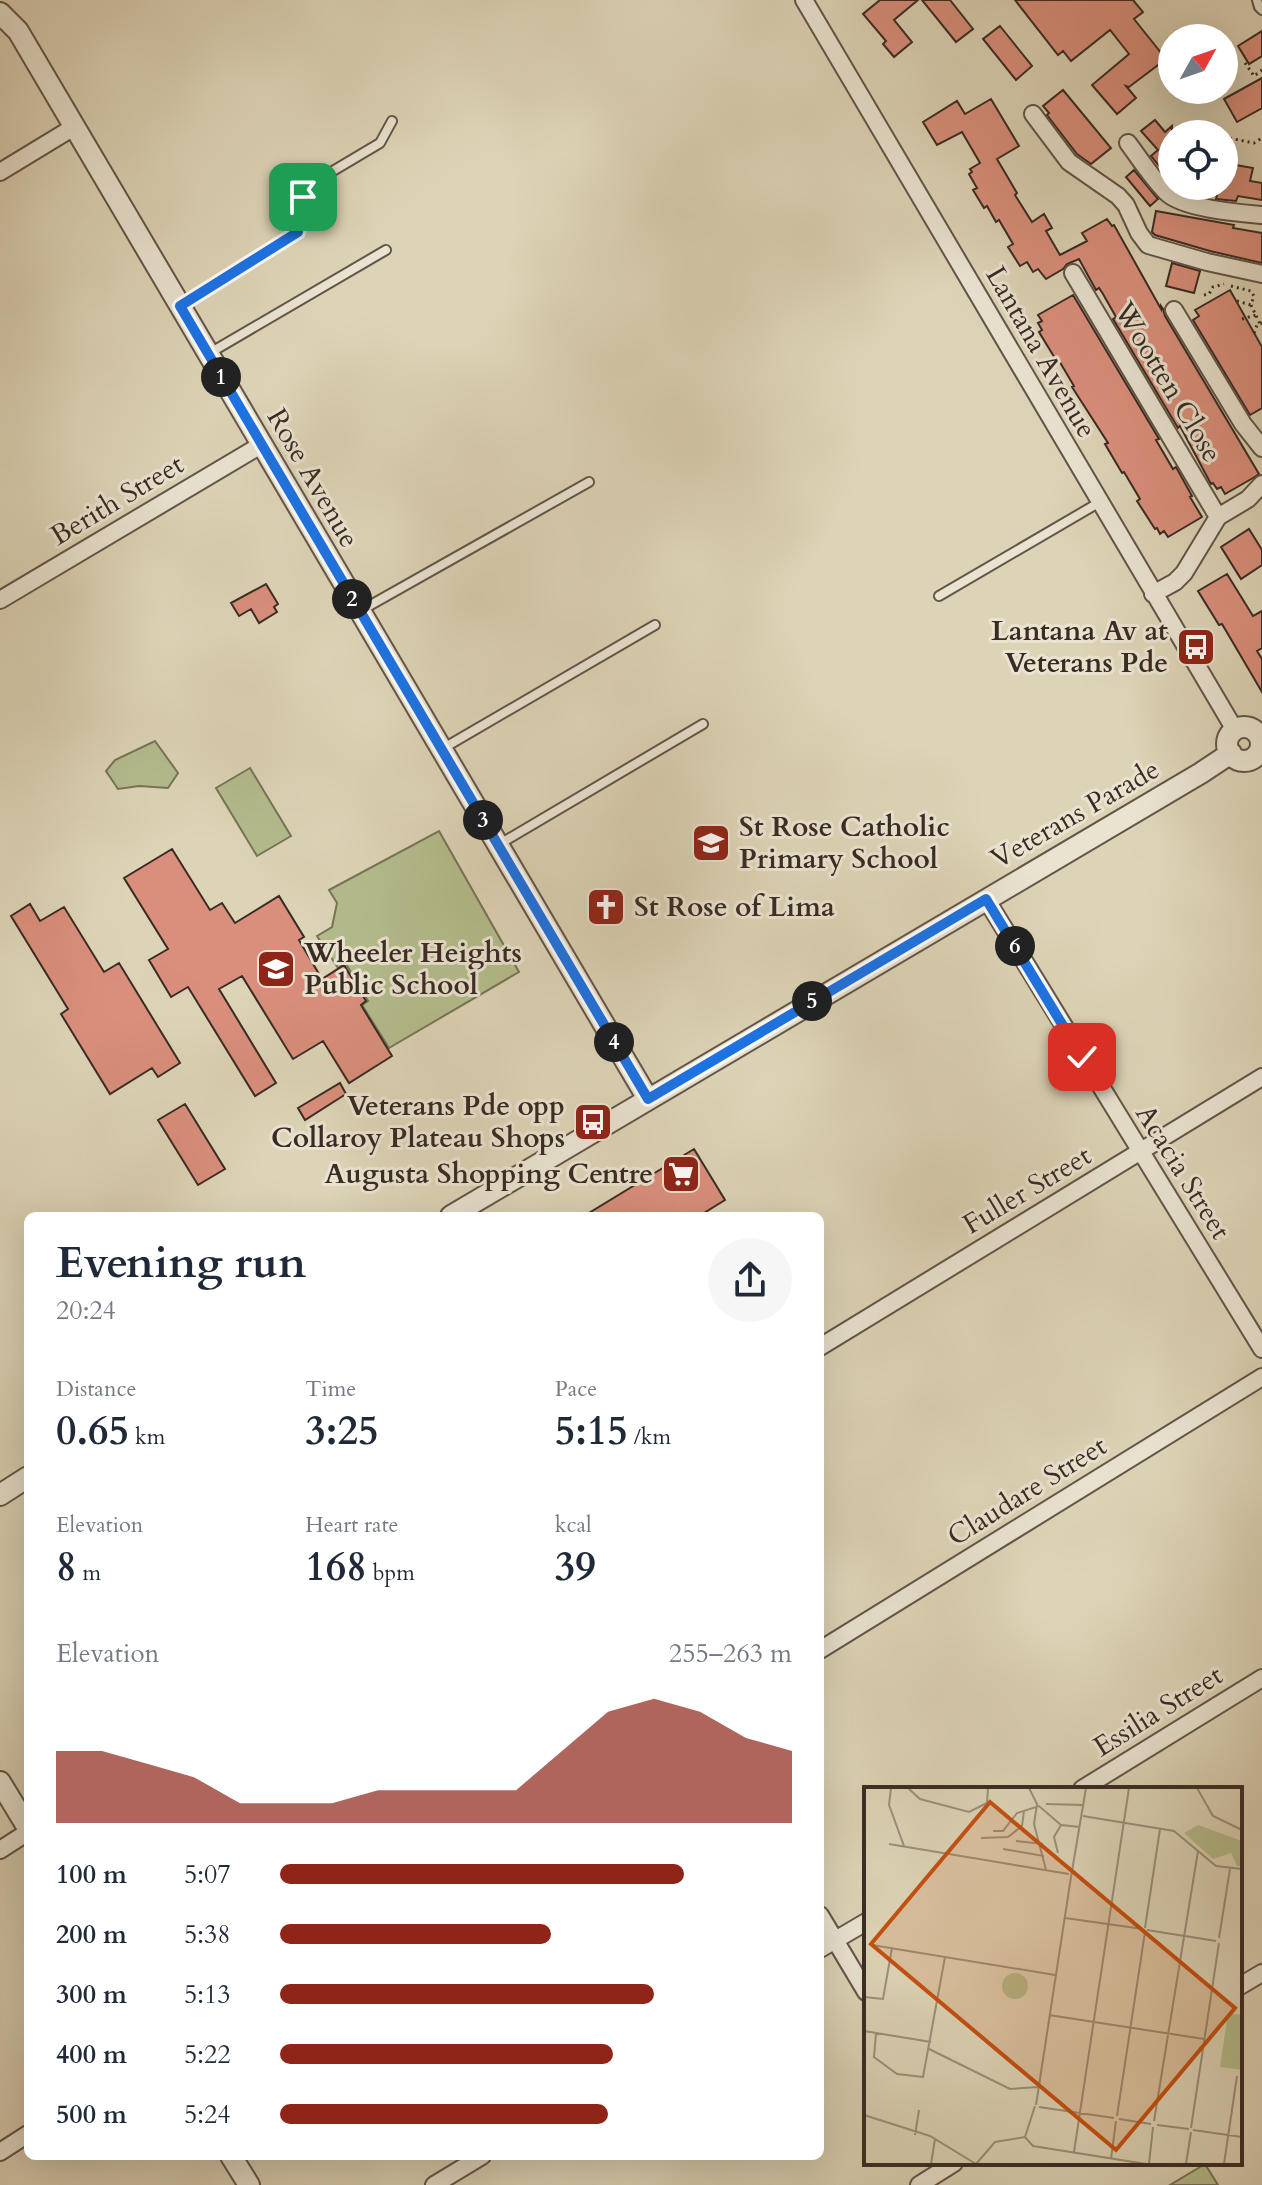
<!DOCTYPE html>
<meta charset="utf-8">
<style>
:root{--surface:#fff;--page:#f6f6f7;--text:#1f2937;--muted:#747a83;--accent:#8f2418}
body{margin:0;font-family:Cardo,serif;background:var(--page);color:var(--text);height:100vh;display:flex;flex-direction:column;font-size:30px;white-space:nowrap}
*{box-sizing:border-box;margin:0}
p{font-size:26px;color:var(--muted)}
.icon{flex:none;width:44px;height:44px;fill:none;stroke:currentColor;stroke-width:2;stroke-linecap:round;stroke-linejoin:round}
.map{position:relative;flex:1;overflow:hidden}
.panel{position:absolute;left:24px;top:1212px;width:800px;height:948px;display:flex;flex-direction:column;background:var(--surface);border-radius:12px;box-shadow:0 8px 32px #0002}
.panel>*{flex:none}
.needle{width:52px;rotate:50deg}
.fabs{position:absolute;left:1158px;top:24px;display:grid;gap:16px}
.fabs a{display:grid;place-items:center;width:80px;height:80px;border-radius:50%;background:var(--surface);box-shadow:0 8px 32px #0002;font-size:40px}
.pin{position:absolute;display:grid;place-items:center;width:68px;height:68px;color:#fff;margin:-34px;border-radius:16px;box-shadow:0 4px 12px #0006}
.km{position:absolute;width:40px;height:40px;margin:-20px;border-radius:50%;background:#222;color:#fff;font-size:22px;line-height:40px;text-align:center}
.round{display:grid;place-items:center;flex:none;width:84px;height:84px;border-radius:42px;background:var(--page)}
.headline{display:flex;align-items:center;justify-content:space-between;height:136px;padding:0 32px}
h1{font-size:44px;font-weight:700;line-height:60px}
.stats{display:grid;grid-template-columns:repeat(3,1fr);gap:12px;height:136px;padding:8px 32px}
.stats div{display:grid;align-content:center}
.stats b{font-size:40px;font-weight:700}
.stats small{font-size:22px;font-weight:400}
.stats p{font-size:22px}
.chart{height:224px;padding:16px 32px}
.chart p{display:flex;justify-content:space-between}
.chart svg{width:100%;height:144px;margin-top:8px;fill:var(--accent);opacity:.7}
ul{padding:0 32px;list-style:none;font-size:26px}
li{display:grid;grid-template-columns:128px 96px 1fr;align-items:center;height:60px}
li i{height:20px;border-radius:10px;background:var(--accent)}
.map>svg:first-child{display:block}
.green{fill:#b4bc8c;stroke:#767458;stroke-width:2}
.building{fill:#da8f7c;stroke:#392b24;stroke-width:2}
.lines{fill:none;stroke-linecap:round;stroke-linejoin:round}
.service-casing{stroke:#625549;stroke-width:12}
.minor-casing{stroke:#625549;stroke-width:20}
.tertiary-casing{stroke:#625549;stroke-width:24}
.path{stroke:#392b24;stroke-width:3;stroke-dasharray:2 4;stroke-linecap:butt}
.service{stroke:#e9e3d0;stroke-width:8}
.minor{stroke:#e9e3d0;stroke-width:16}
.tertiary{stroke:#e9e3d0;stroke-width:20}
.route-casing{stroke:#fff;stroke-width:16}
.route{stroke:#1a73e8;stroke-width:10}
.labels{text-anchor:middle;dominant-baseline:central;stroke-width:6;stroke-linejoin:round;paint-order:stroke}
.street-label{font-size:28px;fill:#392b24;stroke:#e9e3d0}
.poi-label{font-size:28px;font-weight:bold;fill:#392b24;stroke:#e9e3d0;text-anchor:end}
.inset-road{fill:none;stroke:#9b907c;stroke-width:2}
.view{fill:#c55011;fill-opacity:0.15;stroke:#c55011;stroke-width:4}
.inset-edge{fill:none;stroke:#392b24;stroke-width:4}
</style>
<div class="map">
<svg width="1262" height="2185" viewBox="0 0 1262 2185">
<rect width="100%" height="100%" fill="#ddd4b7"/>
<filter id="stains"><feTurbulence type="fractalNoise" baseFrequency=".0025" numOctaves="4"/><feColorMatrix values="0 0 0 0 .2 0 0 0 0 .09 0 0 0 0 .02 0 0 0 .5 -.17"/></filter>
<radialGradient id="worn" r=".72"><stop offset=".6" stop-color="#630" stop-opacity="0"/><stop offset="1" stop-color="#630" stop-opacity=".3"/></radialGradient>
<!-- green -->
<path class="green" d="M 155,741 L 178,773 L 168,788 L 139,786 L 118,789 L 106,771 L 115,760 Z
M 250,768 L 291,836 L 257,856 L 216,788 Z
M 439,831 L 519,972 L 389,1048 L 362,1005 L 368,1001 L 346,964 L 338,968 L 317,936 L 332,927 L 337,903 L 329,890 Z
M 1205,2164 L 1218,2185 L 1170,2185 Z"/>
<!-- building -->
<path class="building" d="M 880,0 L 918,0 L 894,20 L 912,42 L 894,57 L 883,44 L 886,41 L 863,14 Z
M 922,0 L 950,0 L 973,29 L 956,42 Z
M 1015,0 L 1133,0 L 1143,12 L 1134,19 L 1166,59 L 1129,87 L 1126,86 L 1136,98 L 1117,114 L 1092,85 L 1129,54 L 1110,30 L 1071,61 L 1063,51 L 1058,55 Z
M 1000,26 L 1032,66 L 1016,80 L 983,39 Z
M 1262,31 L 1262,56 L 1249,64 L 1238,46 Z
M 1262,78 L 1262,108 L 1237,122 L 1224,99 Z
M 1063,90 L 1111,148 L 1091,164 L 1077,154 L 1047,115 L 1049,113 L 1043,106 Z
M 991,99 L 1019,146 L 997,159 L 1017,193 L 1015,195 L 1032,222 L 1044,214 L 1052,228 L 1046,231 L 1060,255 L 1087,241 L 1082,233 L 1107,219 L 1112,226 L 1114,225 L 1161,309 L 1161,306 L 1163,309 L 1165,316 L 1259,474 L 1253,478 L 1225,494 L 1221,487 L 1217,489 L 1213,483 L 1211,484 L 1180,426 L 1178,428 L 1113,319 L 1116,317 L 1103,294 L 1099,288 L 1096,290 L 1079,259 L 1067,264 L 1063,269 L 1046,279 L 1038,269 L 1033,272 L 1027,262 L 1020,266 L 1008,247 L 1013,244 L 999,220 L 996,222 L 987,206 L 984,208 L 973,190 L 977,188 L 969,174 L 972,172 L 970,169 L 980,163 L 962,132 L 937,145 L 923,122 L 957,101 L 965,114 Z
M 1155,120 L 1165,132 L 1172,126 L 1172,182 L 1151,156 L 1158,150 L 1141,131 Z
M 1224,163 L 1253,168 L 1250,181 L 1262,183 L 1262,200 L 1238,196 L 1236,201 L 1216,199 L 1219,186 L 1224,186 Z
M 1134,170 L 1158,199 L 1150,206 L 1126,177 Z
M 1156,211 L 1234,225 L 1233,228 L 1262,233 L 1262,263 L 1210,251 L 1155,235 L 1152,232 Z
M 1172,263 L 1200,271 L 1194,293 L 1166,286 Z
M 1230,290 L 1262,347 L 1262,408 L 1250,415 L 1193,320 L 1199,316 L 1195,310 Z
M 1073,295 L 1159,439 L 1156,440 L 1173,469 L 1176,467 L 1192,496 L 1190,497 L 1202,517 L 1168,537 L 1164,531 L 1160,534 L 1157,528 L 1155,529 L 1137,501 L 1140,499 L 1124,472 L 1122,473 L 1105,444 L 1108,443 L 1072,387 L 1074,386 L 1058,359 L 1056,360 L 1039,332 L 1042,330 L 1038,323 L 1042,321 L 1038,315 Z
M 1249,529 L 1262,550 L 1262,565 L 1241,579 L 1221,547 Z
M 1227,574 L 1253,616 L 1262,611 L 1262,648 L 1257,651 L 1262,659 L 1262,692 L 1222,624 L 1219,625 L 1198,591 Z
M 266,584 L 278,604 L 274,607 L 277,612 L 259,623 L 251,609 L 239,616 L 231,603 Z
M 172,849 L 210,910 L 222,903 L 235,923 L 279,896 L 304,937 L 299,940 L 322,979 L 344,965 L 366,1001 L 361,1005 L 392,1056 L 349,1083 L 323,1041 L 293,1059 L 242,976 L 219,989 L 276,1083 L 255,1096 L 188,987 L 171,997 L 149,960 L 168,949 L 124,878 Z
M 30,904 L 40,921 L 64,907 L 104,972 L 119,963 L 180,1063 L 158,1077 L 152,1068 L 110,1094 L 61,1014 L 68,1009 L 11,916 Z
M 340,1083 L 346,1094 L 305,1120 L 298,1108 Z
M 185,1104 L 225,1169 L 198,1185 L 158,1120 Z
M 694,1149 L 725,1200 L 699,1216 L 584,1216 Z"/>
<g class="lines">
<!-- service casing -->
<g class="service-casing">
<path id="service" d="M 1257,0 L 1259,7 L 1262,10
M 180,305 L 298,232 L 303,197 L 311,184 L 380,143 L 392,121
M 208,354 L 386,250
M 939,596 L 1100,502
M 360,611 L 589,482
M 442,749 L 655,625
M 498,845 L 703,724"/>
</g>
<!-- minor casing -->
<g class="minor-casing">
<path id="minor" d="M 804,0 L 1235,730
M 1033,114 L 1069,162 L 1118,196 L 1126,205 L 1139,233 L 1148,245 L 1207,262 L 1262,274
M 1128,143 C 1140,159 1152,178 1166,192 C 1183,209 1239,213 1262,215
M 0,172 L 74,127
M 1073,273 L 1218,517
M 1174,310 L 1243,424 L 1262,448
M 1153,594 L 1175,582 L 1184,573 L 1218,517 L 1248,499 L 1262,484
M 0,600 L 261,445
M 986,899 L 1262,1349
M 820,1347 L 1262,1077
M 820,1650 L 1262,1377
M 1082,1789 L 1262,1678
M 0,1850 L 28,1832
M 820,1915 L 866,1992
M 820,1949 L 866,1922
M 1240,1986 L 1262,1973
M 0,2152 L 28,2134
M 434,2185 L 482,2156
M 919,2185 L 954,2163"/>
</g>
<!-- tertiary casing -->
<g class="tertiary-casing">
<path id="tertiary" d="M 0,13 L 18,31 L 648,1099
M1227 744a17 17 0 1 1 34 0a17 17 0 1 1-34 0Z
M 451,1216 L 1201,773 L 1231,753
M 0,1495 L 28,1477
M 0,1782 L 28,1828
M 231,2156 L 249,2185"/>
</g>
<!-- path -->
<path class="path" d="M 1245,63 L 1254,76 L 1262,70
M 1224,137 L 1254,143 L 1262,138
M 1231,286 L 1251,291 L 1254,296 L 1251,305 L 1260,324
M 1204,295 L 1209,294 L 1213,287 L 1224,284
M 1237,301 L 1251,305
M 1242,319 L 1256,315
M 1254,333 L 1257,325 L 1262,323"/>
<!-- service -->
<use href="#service" class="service"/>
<!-- minor -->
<use href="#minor" class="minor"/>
<!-- tertiary -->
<use href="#tertiary" class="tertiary"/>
</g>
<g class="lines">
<!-- route casing -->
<g class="route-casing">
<path id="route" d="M 303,197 L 298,232 L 180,306 L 648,1099 L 986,899 L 1082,1057"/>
</g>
<!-- route -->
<use href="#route" class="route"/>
</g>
<!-- icons -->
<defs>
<g id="bus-square" transform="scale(2)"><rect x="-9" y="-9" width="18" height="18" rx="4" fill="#8f2418" stroke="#e9e3d0"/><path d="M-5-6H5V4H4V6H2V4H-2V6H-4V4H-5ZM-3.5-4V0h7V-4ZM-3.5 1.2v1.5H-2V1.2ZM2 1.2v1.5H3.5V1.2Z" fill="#fff"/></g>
<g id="school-square" transform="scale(2)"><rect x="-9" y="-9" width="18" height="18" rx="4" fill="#8f2418" stroke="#e9e3d0"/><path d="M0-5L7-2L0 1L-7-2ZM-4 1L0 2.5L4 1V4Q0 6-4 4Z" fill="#fff"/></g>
<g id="church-square" transform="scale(2)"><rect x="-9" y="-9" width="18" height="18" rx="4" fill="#8f2418" stroke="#e9e3d0"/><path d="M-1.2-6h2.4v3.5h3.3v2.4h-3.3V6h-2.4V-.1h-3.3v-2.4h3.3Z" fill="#fff"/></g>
<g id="supermarket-square" transform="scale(2)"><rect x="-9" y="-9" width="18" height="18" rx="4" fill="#8f2418" stroke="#e9e3d0"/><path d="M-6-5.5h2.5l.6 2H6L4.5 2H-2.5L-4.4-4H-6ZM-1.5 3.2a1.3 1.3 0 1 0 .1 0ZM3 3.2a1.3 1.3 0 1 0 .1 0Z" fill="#fff"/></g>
</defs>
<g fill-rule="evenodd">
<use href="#bus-square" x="1196" y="647"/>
<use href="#school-square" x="711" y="843"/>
<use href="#church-square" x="606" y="907"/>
<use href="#school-square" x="276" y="969"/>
<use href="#bus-square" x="593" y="1122"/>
<use href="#supermarket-square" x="681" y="1174"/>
</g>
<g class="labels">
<!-- street labels -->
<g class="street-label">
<text transform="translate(1041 352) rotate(60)">Lantana Avenue</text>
<text transform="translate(1168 382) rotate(59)">Wootten Close</text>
<text transform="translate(313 478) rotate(60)">Rose Avenue</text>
<text transform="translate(117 500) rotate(-31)">Berith Street</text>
<text transform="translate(1075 814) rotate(-30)">Veterans Parade</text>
<text transform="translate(1183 1172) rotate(58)">Acacia Street</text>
<text transform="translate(1027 1190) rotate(-31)">Fuller Street</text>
<text transform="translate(1027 1491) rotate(-32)">Claudare Street</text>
<text transform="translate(1158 1711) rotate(-32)">Essilia Street</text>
</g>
<!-- poi labels -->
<g class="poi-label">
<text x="1168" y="631">Lantana Av at<tspan x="1168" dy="32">Veterans Pde</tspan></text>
<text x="739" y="827" text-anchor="start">St Rose Catholic<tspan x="739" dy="32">Primary School</tspan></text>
<text x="634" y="907" text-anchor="start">St Rose of Lima</text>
<text x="304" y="953" text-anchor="start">Wheeler Heights<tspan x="304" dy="32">Public School</tspan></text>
<text x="565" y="1106">Veterans Pde opp<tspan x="565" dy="32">Collaroy Plateau Shops</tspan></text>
<text x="653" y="1174">Augusta Shopping Centre</text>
</g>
</g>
<!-- overview -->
<g transform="translate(864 1787)">
<rect width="378" height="378" fill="#ddd4b7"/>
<path d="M 334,38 L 378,54 L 378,79 L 373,79 L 367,66 L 349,72 L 320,46 ZM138 199a13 13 0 1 1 26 0a13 13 0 1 1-26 0ZM 364,226 L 378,228 L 378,283 L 356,280 Z" fill="#b4bc8c"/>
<path class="inset-road" d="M 27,1 L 25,18 L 40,59M 44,1 L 56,12 L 105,25 L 123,16 L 124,1M 165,1 L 173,17 L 170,37 L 182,83M 333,1 L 349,29 L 378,43M 182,17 L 220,18M 219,29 L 310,44 L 352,79 L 378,82M 129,44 L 139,44 L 153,26 L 175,19 L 197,38 L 216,40M 117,51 L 144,50 L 158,39 L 160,24M 152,54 L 179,57M 25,57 L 205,87M 139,62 L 180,69M 194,66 L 190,50 L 197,38M 207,90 L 222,1M 201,131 L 279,142M 281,141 L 296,42M 283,143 L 352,154M 355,151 L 366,82M 8,158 L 191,188M 0,210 L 19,212 L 28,161M 185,228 L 340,252M 0,244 L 67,255M 12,246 L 10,270 L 33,287 L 59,290 L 81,170M 65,262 L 146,302 L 174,300M 172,318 L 207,90M 175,320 L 250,331M 0,328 L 66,349 L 112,377M 253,329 L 281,145M 255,332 L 287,337M 290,334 L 334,64M 293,338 L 325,342M 327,341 L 355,156M 329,343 L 378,350M 51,348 L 55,323M 161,350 L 169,359 L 282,377M 161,350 L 171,319M 210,365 L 265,1M 247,372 L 252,334M 67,377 L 71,352M 112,377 L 131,355 L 161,350M 285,377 L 289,340M 322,377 L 327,345M 360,377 L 373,289"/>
<path class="view" d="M 126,15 L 371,221 L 252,363 L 7,157 Z"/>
<rect width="378" height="378" class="inset-edge"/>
</g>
<rect width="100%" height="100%" filter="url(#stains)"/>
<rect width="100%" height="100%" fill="url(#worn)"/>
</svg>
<div class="fabs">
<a><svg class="needle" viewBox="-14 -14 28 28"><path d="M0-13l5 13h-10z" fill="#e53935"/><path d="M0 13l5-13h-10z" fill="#747a83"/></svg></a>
<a><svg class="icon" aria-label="locate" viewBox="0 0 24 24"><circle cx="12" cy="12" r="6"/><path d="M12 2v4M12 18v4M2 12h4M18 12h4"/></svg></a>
</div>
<div class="pin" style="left:303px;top:197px;background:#1e9e55"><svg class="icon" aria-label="arrive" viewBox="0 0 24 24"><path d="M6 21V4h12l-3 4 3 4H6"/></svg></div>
<div class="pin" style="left:1082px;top:1057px;background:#d93025"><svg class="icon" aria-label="check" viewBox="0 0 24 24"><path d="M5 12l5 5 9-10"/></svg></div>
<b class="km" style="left:221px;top:377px">1</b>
<b class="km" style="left:352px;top:599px">2</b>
<b class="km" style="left:483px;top:820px">3</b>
<b class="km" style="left:614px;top:1042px">4</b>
<b class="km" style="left:812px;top:1001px">5</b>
<b class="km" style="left:1015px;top:946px">6</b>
<section class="panel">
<div class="headline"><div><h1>Evening run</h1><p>20:24</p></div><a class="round"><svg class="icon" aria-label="share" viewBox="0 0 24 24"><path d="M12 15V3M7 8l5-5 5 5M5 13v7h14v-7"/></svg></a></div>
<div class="stats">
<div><p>Distance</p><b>0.65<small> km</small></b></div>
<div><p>Time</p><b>3:25</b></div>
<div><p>Pace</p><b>5:15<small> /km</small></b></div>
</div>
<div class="stats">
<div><p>Elevation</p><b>8<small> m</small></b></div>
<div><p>Heart rate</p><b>168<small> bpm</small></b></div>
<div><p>kcal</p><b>39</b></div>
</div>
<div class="chart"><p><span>Elevation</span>255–263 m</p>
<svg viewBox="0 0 160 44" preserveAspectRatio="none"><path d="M0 44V22L10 22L20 26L30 30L40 38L50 38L60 38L70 34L80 34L90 34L100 34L110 22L120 10L130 6L140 10L150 18L160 22V44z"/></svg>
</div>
<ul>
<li><b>100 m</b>5:07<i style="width:79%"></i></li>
<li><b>200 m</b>5:38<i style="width:53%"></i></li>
<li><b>300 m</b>5:13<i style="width:73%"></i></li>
<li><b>400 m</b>5:22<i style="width:65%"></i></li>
<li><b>500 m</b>5:24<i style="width:64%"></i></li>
</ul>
</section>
</div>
